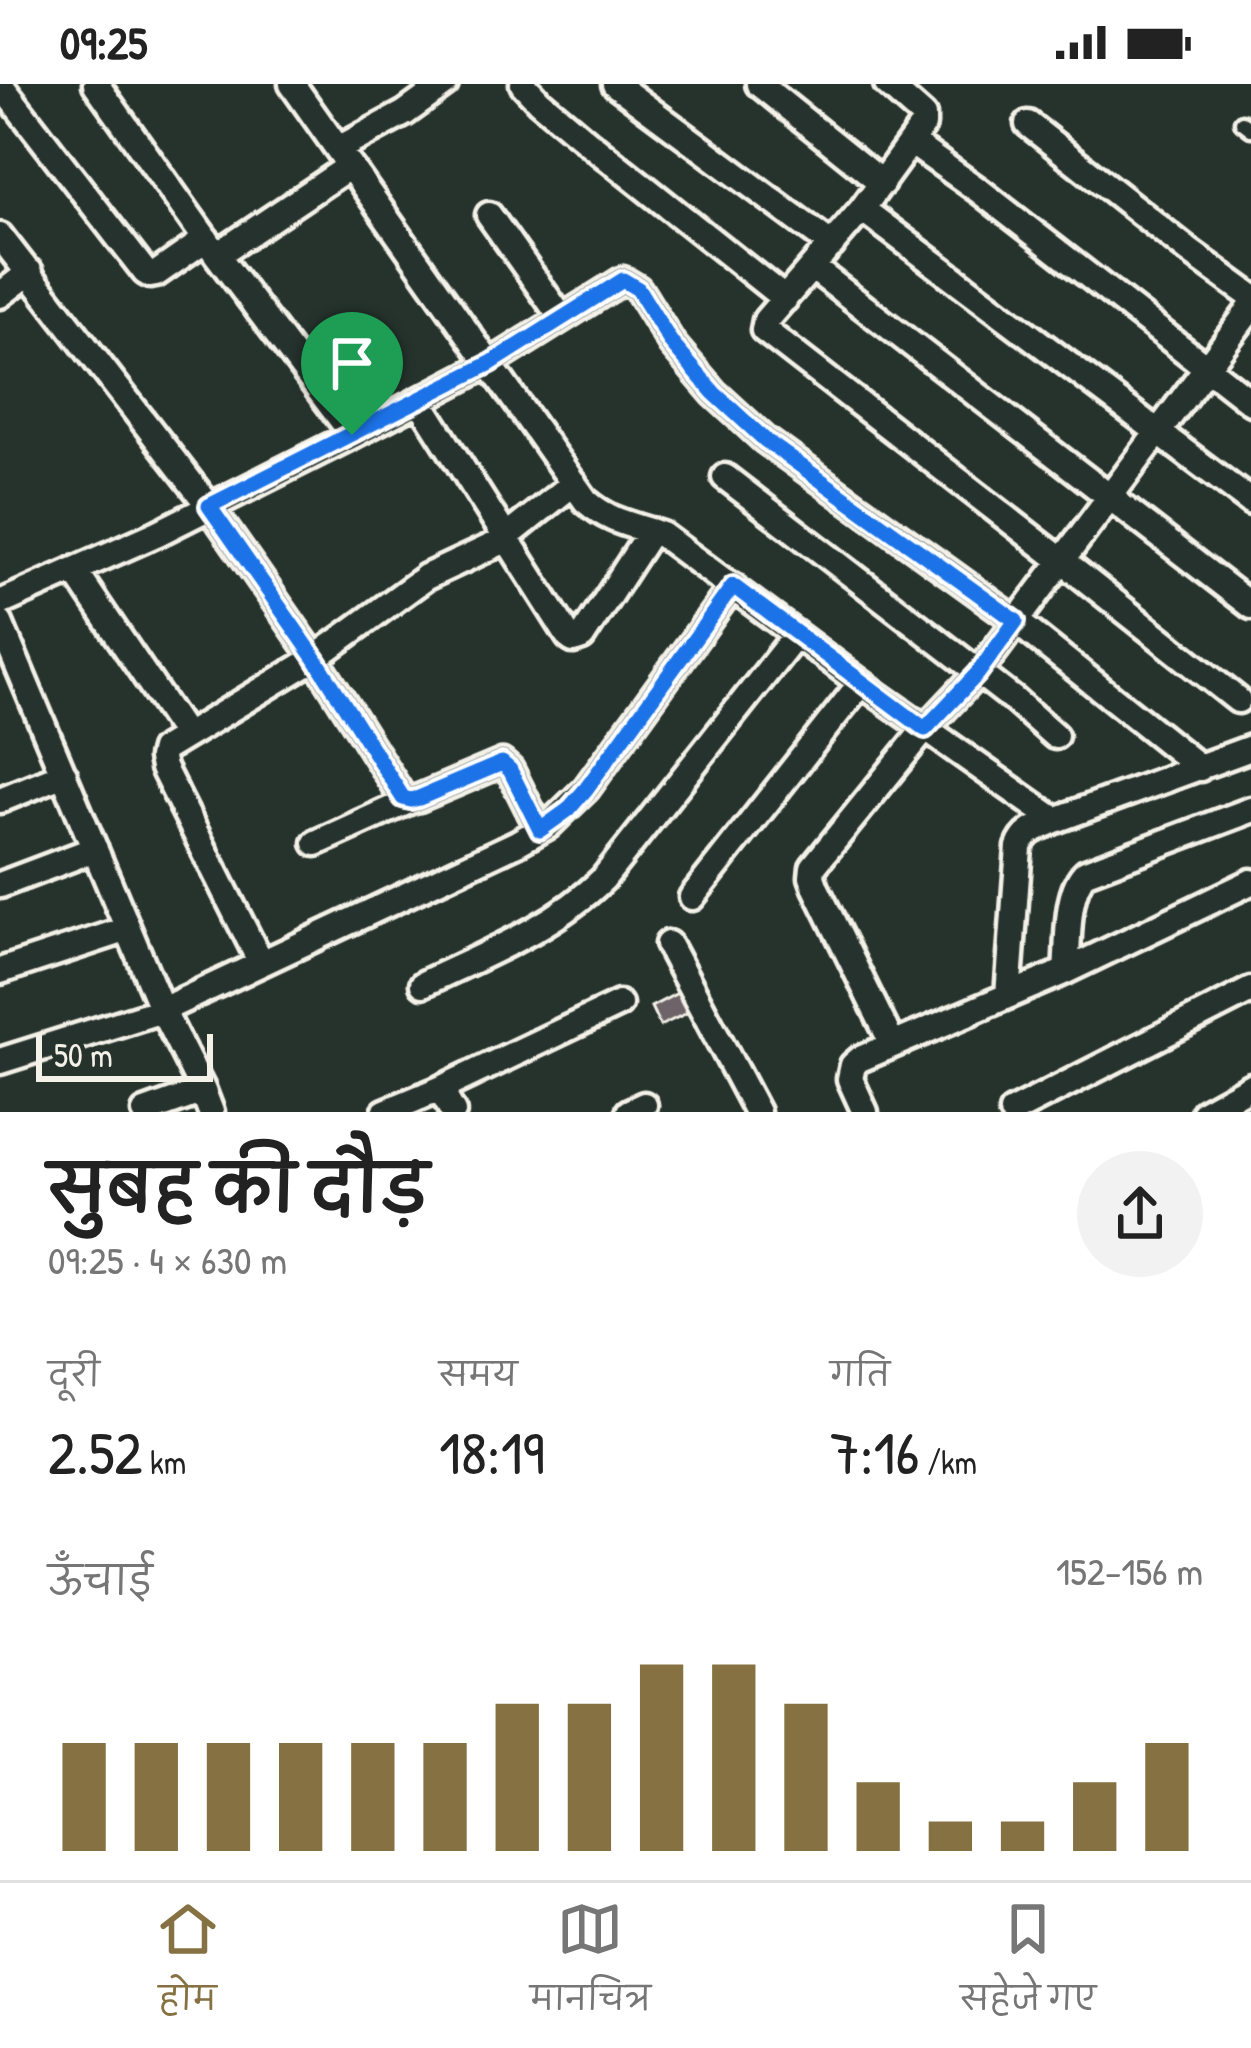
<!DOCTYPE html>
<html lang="hi">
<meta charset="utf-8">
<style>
:root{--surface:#fff;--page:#f2f2f2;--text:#222;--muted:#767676;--line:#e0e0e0;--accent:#857141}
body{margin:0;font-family:"Patrick Hand","Playpen Sans Deva",sans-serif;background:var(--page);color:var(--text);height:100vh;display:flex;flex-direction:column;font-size:45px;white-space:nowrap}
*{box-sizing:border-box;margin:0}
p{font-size:39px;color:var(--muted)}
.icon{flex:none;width:66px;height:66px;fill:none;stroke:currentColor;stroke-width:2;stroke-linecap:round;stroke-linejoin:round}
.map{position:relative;height:1028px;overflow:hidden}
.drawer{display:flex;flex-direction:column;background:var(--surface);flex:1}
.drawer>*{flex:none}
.scale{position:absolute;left:36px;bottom:30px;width:177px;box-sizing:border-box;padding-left:12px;border:6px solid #f4f1e8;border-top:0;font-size:33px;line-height:42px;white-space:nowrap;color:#f4f1e8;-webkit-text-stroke:9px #26332d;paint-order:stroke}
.pin{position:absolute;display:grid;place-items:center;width:102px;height:102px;color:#fff;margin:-123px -51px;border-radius:50% 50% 50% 0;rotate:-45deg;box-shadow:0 0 12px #0007}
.pin .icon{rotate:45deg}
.round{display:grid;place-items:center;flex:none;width:126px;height:126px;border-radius:63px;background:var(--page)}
.headline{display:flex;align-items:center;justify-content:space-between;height:204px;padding:0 48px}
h1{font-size:66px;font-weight:600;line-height:90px}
.metrics{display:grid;grid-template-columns:repeat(3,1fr);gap:18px;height:204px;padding:12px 48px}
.metrics div{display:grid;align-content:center}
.metrics b{font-size:60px;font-weight:600}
.metrics small{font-size:33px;font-weight:400}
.metrics p{font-size:33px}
.chart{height:336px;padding:24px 48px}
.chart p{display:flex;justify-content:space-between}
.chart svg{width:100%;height:216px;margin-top:12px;stroke:var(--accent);stroke-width:6}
.status{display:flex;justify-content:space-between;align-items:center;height:84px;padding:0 60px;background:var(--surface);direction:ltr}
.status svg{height:33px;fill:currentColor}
.tab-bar{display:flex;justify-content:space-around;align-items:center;height:168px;border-top:3px solid var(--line);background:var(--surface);font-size:33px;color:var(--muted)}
.tab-bar a{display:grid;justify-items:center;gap:6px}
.tab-bar .on{color:var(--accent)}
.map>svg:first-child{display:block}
.building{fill:#6d6367;stroke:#f4f1e8;stroke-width:3}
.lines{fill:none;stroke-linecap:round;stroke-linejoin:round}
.service-casing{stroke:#f4f1e8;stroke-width:21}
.minor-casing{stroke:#f4f1e8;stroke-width:33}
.service{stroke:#26332d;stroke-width:12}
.minor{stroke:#26332d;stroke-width:24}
.route-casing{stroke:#fff;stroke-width:24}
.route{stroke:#1a73e8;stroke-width:15}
</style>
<div class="status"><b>09:25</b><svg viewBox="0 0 49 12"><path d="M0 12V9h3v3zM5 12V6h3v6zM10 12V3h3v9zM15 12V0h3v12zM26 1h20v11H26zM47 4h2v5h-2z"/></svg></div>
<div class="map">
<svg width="1251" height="1028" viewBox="0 0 1251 1028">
<rect width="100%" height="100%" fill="#26332d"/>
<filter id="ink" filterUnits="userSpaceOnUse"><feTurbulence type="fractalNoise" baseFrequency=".00833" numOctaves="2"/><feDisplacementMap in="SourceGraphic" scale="24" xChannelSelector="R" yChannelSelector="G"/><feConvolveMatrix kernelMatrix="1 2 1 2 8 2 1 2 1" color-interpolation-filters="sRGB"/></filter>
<g filter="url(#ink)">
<!-- building -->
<path class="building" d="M 689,903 L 699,923 L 660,942 L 651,923 Z"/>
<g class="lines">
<!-- service casing -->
<g class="service-casing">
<path id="service" d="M 1242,38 L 1251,45"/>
</g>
<!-- minor casing -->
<g class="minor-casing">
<path id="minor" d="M 0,0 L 145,188 L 150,191 L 156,190 L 206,155
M 96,0 L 217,171 L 353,351
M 292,0 L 586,417 C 611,439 632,440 662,451 L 861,599 L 1055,736
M 523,0 L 539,17 L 590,60 L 785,215
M 615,0 L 832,161
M 759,0 L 882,99
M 887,0 L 923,32 L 923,41 L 862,125 L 766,236 L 764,246 L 1061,476 L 1238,616
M 1028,40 L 1189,167 L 1251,212
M 912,59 L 981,108 L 1251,318
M 338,65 L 405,29 L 445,0
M 862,125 L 1251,418
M 489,131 L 561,233
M 0,152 L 209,422 L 315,574 L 403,714 L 411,716 L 419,714 L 502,679 L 510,686 L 540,746
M 217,171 L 350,82
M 813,184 L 1251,522
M 0,211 L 30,188
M 419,316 L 569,553 L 573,556 L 582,553 L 651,447
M 725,393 L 1013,615 L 1055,652
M 74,486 L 185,651
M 0,519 L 158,449 L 353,351 L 491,279 L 623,196 L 638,205 L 672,260 L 714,309 L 765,356 L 1011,533 L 1200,684
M 0,539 L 162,926 L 203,1007 L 211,1028
M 0,716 L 64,690
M 316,759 L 411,716
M 0,801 L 95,765
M 692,813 L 861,599
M 668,860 L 757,1028
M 261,879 L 163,684 L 161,674 L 163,666 L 315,574 L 426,493 L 499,459 L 574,399
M 0,887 L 128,845
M 1066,887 C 1069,859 1065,807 1086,788 L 1251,726
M 423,900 C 485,870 553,844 603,795 L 796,551
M 1008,912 L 1019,763 C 1025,746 1040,743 1055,736 L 1251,664
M 893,961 L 816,804 L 812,793 L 813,783 L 925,645 L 978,589 L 1251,224
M 0,977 L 162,926 L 517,759 L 549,741 L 586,705 L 733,502
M 440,1005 L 619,920
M 145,1028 L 203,1007
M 385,1028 L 440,1005 L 453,1028
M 629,1028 L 644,1021
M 865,1028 L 850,995 L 853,981 L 860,975 L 1066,887 L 1251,798
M 1012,1028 L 1251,906
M 1204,1028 L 1251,1002"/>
</g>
<!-- service -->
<use href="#service" class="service"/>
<!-- minor -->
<use href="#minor" class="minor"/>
</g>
</g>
<g class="lines" filter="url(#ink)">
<!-- route casing -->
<g class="route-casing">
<path id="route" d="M 623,196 L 638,205 L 672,260 L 714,309 L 765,356 L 1016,537 L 978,589 L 925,645 L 733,502 L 586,705 L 568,726 L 540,746 L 510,686 L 502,679 L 419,714 L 411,716 L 403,714 L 315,574 L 209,422 L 491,279 Z"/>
</g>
<!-- route -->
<use href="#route" class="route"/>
</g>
</svg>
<div class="scale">50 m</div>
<div class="pin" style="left:352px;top:351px;background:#1e9e55"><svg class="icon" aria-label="arrive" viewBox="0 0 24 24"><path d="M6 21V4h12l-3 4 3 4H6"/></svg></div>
</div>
<section class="drawer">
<div class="headline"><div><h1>सुबह की दौड़</h1><p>09:25 · 4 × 630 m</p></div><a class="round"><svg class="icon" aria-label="share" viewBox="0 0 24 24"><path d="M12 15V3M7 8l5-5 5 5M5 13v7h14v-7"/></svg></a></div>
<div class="metrics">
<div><p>दूरी</p><b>2.52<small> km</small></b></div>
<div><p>समय</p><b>18:19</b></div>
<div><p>गति</p><b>7:16<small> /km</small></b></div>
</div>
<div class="chart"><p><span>ऊँचाई</span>152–156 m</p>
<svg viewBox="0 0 160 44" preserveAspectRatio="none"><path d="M5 44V22M15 44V22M25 44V22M35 44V22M45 44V22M55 44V22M65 44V14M75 44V14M85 44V6M95 44V6M105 44V14M115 44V30M125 44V38M135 44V38M145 44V30M155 44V22"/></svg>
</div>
</section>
<nav class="tab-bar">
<a class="on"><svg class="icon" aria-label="home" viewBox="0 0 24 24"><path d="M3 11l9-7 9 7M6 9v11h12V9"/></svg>होम</a>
<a><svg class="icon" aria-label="map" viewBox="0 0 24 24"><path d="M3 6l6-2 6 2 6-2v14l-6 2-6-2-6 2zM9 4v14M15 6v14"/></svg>मानचित्र</a>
<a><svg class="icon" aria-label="saved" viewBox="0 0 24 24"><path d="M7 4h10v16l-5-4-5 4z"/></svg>सहेजे गए</a>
</nav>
